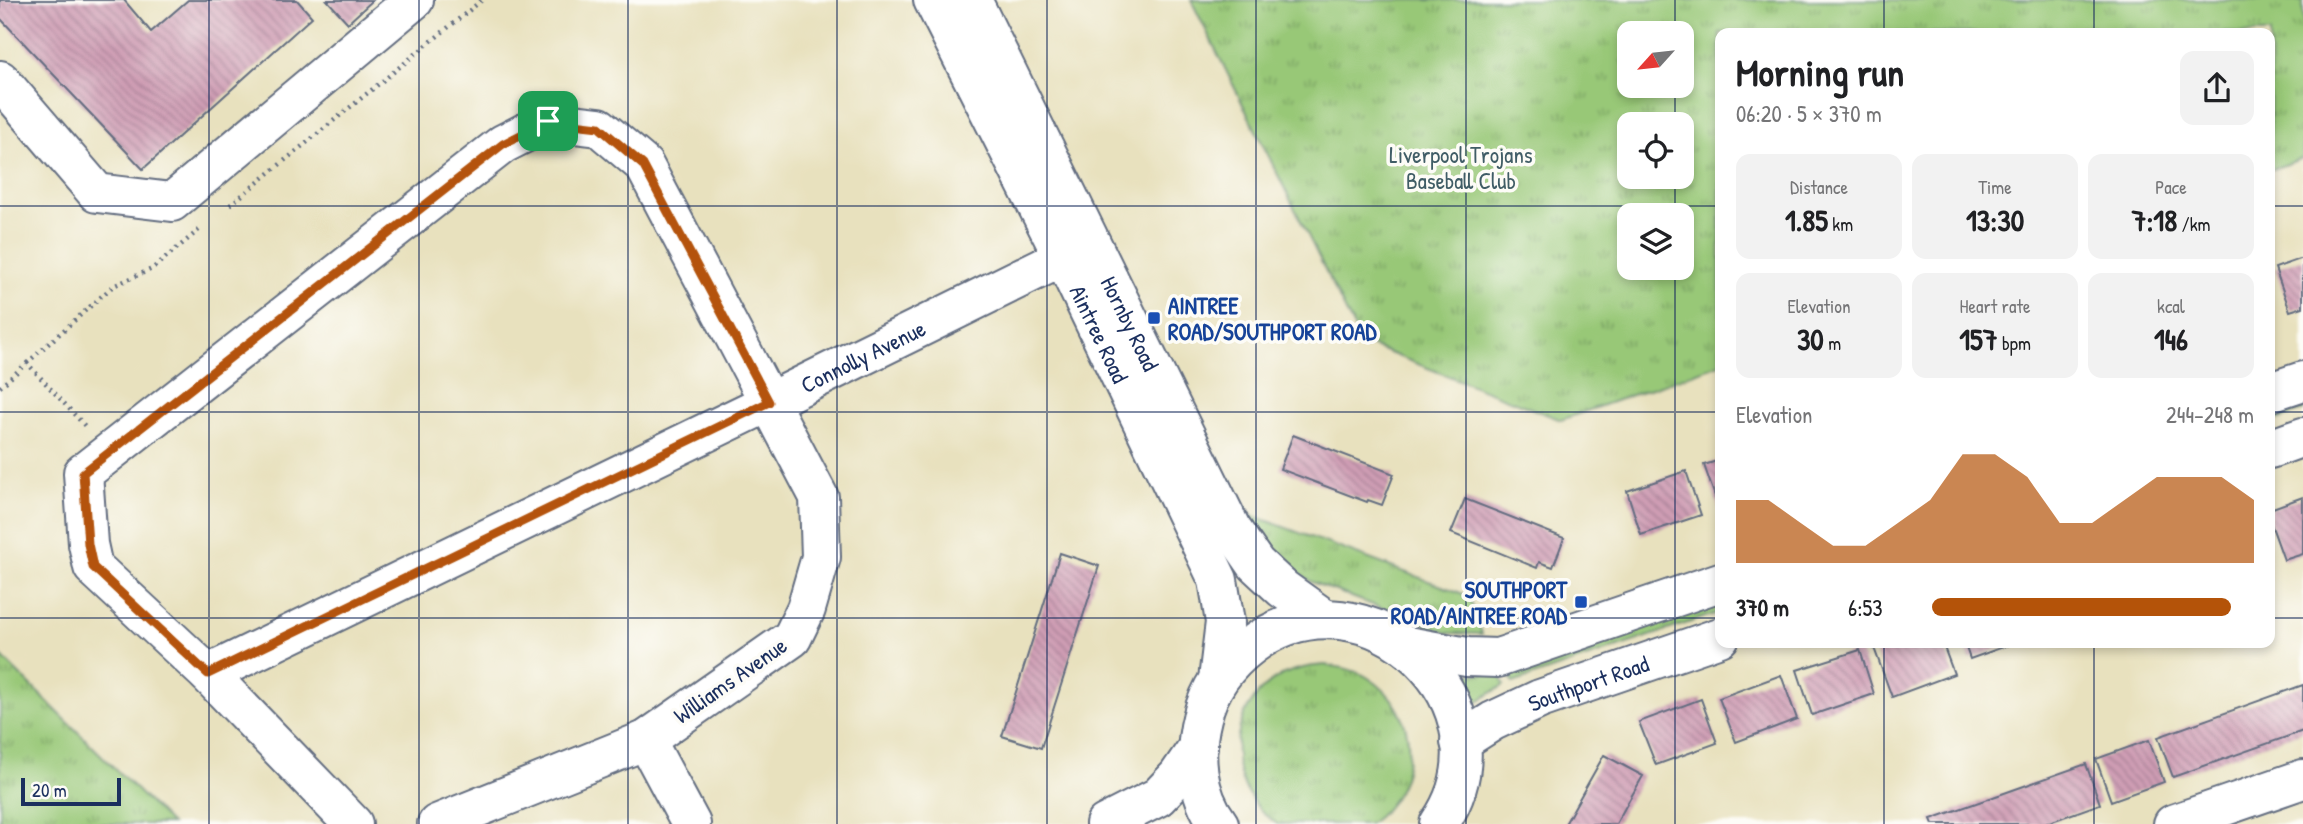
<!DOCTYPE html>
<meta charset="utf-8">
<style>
:root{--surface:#fff;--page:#f2f2f2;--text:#202124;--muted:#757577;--accent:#b45309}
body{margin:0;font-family:"Patrick Hand",sans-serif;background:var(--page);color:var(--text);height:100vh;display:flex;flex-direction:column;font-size:26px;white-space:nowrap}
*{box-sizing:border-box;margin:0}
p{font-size:23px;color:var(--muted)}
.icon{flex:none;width:38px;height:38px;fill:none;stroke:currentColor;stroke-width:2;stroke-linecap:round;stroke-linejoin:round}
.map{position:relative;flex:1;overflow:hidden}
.side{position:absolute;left:1715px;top:28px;width:560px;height:620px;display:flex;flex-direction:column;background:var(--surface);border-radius:14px;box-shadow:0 4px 10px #0003}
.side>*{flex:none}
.needle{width:46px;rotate:243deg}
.fabs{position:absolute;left:1617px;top:21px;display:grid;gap:14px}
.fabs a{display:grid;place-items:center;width:77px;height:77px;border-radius:14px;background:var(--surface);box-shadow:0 4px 10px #0003;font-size:35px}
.scale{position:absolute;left:21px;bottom:18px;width:100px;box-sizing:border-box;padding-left:7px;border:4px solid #1b2f5e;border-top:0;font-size:19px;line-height:24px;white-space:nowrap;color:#1b2f5e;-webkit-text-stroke:5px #fdfcf7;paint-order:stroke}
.pin{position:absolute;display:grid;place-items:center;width:60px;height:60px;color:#fff;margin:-30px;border-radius:14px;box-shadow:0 4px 10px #0006}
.round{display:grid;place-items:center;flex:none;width:74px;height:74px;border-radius:14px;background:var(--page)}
.head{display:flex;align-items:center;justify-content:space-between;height:119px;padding:0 21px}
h1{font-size:38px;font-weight:700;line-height:52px}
.figures{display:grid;grid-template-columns:repeat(3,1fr);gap:10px;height:119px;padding:7px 21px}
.figures div{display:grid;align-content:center;border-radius:14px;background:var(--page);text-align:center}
.figures b{font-size:30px;font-weight:700}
.figures small{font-size:19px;font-weight:400}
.figures p{font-size:19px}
.chart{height:196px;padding:14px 21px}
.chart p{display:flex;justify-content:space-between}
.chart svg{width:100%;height:126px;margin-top:7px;fill:var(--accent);opacity:.7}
ul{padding:0 21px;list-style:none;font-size:23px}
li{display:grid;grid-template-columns:112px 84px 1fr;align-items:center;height:52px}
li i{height:18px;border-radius:9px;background:var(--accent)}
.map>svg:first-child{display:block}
.grass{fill:url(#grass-tufts);stroke:#5a7c6a;stroke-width:2;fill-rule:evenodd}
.building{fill:url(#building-back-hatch)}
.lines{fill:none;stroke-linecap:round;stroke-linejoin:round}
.minor-casing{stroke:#636d80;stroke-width:42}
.major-casing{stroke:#636d80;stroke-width:42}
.path{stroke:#636d80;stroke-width:4.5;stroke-dasharray:2 5;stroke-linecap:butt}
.minor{stroke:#fff;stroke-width:38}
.major{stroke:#fff;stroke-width:38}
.route-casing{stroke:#fff;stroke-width:14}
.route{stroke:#b45309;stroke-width:9}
.grid{fill:none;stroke:#1b2f5e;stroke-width:2;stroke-opacity:0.55}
.transit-dot{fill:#1a4fb4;stroke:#fdfcf7;stroke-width:2.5}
.labels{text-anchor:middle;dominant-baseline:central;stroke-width:7;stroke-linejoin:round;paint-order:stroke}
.park-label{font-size:23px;fill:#405d66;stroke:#fdfcf7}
.transit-label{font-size:23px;font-weight:bold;fill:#164399;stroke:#fdfcf7;text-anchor:start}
.street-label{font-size:23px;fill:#1b2f5e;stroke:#fdfcf7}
</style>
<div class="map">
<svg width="2303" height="824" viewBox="0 0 2303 824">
<defs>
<pattern id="grass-tufts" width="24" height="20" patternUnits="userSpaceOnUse" patternTransform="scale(1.75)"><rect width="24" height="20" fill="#98c877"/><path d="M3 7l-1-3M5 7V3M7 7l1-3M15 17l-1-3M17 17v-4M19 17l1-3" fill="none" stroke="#7ba365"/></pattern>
<pattern id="building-back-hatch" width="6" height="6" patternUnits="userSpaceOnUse" patternTransform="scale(1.75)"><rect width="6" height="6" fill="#cf9db4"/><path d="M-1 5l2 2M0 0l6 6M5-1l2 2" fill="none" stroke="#a78096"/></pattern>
</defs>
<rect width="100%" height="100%" fill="#fdfcf7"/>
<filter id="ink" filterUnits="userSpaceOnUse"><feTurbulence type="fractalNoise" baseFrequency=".0143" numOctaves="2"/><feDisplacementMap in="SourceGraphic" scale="14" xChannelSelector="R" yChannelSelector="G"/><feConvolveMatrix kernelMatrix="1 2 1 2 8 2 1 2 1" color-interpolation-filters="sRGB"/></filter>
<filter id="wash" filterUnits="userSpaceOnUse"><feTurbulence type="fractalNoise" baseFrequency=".00686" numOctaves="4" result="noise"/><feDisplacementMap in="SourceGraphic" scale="28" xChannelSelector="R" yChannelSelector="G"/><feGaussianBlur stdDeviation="1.57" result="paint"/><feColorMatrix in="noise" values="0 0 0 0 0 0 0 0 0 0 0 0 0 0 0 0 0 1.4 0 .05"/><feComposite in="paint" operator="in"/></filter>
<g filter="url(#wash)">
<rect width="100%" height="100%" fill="#e8e1be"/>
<!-- grass -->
<path class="grass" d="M 1191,0 L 2303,0 L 2303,158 L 2270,170 L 2270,33 L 1720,33 L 1720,364 L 1561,420 L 1361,342 ZM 1682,33 L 1682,86 L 1629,86 L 1629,33 ZM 1682,124 L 1682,177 L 1629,177 L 1629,124 ZM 1629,215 L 1682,215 L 1682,268 L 1629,268 Z
M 2303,395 L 2303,411 L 2270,422 L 2270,406 Z
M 1241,511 L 1469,596 L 1482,634 L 1447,633 L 1312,582 L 1288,567 L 1262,542 Z
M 1720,596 L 1720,612 L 1513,683 L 1508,669 Z
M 0,655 L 171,824 L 0,824 Z
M 1325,665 C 1339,667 1354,669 1367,677 C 1423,711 1421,788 1369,824 L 1277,824 C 1222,788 1223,707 1282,675 C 1296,668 1310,666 1325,665 Z
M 1498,671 L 1504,685 L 1470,706 L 1459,680 L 1463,675 Z"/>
<g id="blocks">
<!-- building -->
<path class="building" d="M 0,0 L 124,0 L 151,32 L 188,0 L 297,0 L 312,17 L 143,169 L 0,18 Z
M 327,0 L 373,0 L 348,23 Z
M 2303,258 L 2303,307 L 2290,311 L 2275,268 Z
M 1293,435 L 1394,474 L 1382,505 L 1368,500 L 1367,502 L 1280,469 Z
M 1720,460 L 1720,511 L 1704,465 Z
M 1686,471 L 1701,515 L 1641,535 L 1627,491 Z
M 2303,497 L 2303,554 L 2284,560 L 2270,521 L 2270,509 Z
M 1465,499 L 1564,538 L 1553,567 L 1539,562 L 1537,568 L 1451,533 Z
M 1060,553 L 1099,566 L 1041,748 L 1002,736 Z
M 1880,642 L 1942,642 L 1954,674 L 1892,697 L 1873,645 Z
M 1964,642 L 2014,642 L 2014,643 L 1970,659 Z
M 1860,650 L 1874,694 L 1812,715 L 1797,670 Z
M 1781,675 L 1797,719 L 1736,742 L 1719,698 Z
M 2303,685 L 2303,731 L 2173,777 L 2158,737 Z
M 1701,699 L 1717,743 L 1656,765 L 1639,722 Z
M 2149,740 L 2164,782 L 2111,801 L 2096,759 Z
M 1604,755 L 1643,776 L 1627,804 L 1616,824 L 1565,824 Z
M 2086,764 L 2100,804 L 2044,824 L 1933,824 L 1931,819 Z"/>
</g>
</g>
<g filter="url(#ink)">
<use href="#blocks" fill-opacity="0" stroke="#636d80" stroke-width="2"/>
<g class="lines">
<!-- minor casing -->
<g class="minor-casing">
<g id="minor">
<path d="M 0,80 L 97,193 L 172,202 L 414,0"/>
<path id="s1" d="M 208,674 L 769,402 L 1063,257"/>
<path d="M 646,740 L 691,824"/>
<path d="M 353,824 L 208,674 L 93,567 L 88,544 L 83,473 L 503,144 L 548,121 L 599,127 L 644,165 L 819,497 L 821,557 L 806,609 L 792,638 L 646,740 L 437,824"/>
<path d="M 2173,824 L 2303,779"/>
</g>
</g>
<!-- major casing -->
<g class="major-casing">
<g id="major">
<path id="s2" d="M 933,0 L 1063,257 L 1218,580 L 1225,622 L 1218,680"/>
<path id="s3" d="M 972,0 L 1231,528 L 1256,564 L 1283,589 L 1325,619"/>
<path d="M 2270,392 L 2303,381"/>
<path d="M 2270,449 L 2303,437"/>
<path d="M 1407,646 L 1467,657 L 1498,658 L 1720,582"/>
<path id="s4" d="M 1460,742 L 1493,721 L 1540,699 L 1720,637"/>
<path d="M 1105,824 L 1158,797 L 1178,776 L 1198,747"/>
<path d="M 1219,824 C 1196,794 1193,753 1202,718 C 1209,688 1228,663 1252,645 C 1367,559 1520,706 1439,824"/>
</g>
</g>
<!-- path -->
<path class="path" d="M 230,205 L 482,0
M 27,363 L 113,286 L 152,269 L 199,230
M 0,387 L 27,363 L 85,426"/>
<!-- minor -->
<use href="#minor" class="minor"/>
<!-- major -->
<use href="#major" class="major"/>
</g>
</g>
<g class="lines" filter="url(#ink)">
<!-- route casing -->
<g class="route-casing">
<path id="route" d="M 548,121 L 599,127 L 643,165 L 769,402 L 208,674 L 93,567 L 88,544 L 83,473 L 503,144 Z"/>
</g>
<!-- route -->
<use href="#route" class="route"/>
</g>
<!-- grid -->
<path class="grid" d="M 209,0 L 209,824M 419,0 L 419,824M 628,0 L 628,824M 837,0 L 837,824M 1047,0 L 1047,824M 1256,0 L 1256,824M 1466,0 L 1466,824M 1675,0 L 1675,33M 1884,0 L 1884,33M 2094,0 L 2094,33M 1675,86 L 1675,124M 1675,177 L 1675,215M 0,206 L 1720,206M 2270,206 L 2303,206M 1675,268 L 1675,824M 0,412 L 1720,412M 2270,412 L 2303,412M 0,618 L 1720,618M 2270,618 L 2303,618M 1884,642 L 1884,824M 2094,642 L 2094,824"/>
<!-- markers -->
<g class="transit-dot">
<rect x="1147" y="311" width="14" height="14" rx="3.5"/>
<rect x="1574" y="595" width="14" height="14" rx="3.5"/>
</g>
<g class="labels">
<!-- park labels -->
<g class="park-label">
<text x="1461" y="154">Liverpool Trojans<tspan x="1461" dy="26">Baseball Club</tspan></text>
</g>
<!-- transit labels -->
<g class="transit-label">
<text x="1168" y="305">AINTREE<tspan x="1168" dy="26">ROAD/SOUTHPORT ROAD</tspan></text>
<text x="1567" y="589" text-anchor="end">SOUTHPORT<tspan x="1567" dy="26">ROAD/AINTREE ROAD</tspan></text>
</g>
<!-- street labels -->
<g class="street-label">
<text stroke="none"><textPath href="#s3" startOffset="360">Hornby Road</textPath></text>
<text stroke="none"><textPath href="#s2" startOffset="373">Aintree Road</textPath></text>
<text stroke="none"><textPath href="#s1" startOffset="728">Connolly Avenue</textPath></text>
<text transform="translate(730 680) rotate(-35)">Williams Avenue</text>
<text stroke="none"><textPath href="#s4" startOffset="142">Southport Road</textPath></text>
</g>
</g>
</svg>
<div class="fabs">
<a><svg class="needle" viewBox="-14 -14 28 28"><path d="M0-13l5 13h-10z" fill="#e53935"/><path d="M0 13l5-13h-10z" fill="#757577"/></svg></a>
<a><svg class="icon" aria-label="locate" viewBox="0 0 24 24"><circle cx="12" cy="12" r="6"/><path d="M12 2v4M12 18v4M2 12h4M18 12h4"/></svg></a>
<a><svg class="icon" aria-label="layers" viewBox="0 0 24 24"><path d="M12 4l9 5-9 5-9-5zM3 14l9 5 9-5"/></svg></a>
</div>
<div class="scale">20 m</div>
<div class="pin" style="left:548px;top:121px;background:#1e9e55"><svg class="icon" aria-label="arrive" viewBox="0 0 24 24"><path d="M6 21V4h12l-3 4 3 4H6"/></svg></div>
<section class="side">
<div class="head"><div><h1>Morning run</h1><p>06:20 · 5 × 370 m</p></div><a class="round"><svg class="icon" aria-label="share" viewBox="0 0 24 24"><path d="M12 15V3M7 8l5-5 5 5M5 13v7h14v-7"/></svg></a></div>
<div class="figures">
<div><p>Distance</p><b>1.85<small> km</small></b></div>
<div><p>Time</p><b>13:30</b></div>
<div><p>Pace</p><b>7:18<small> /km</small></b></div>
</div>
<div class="figures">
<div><p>Elevation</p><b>30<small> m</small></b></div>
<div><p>Heart rate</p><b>157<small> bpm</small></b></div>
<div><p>kcal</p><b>146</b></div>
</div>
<div class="chart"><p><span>Elevation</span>244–248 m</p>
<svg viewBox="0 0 160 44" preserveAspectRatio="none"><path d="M0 44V22L10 22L20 30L30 38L40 38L50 30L60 22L70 6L80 6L90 14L100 30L110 30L120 22L130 14L140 14L150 14L160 22V44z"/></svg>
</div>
<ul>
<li><b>370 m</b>6:53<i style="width:93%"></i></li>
</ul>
</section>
</div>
